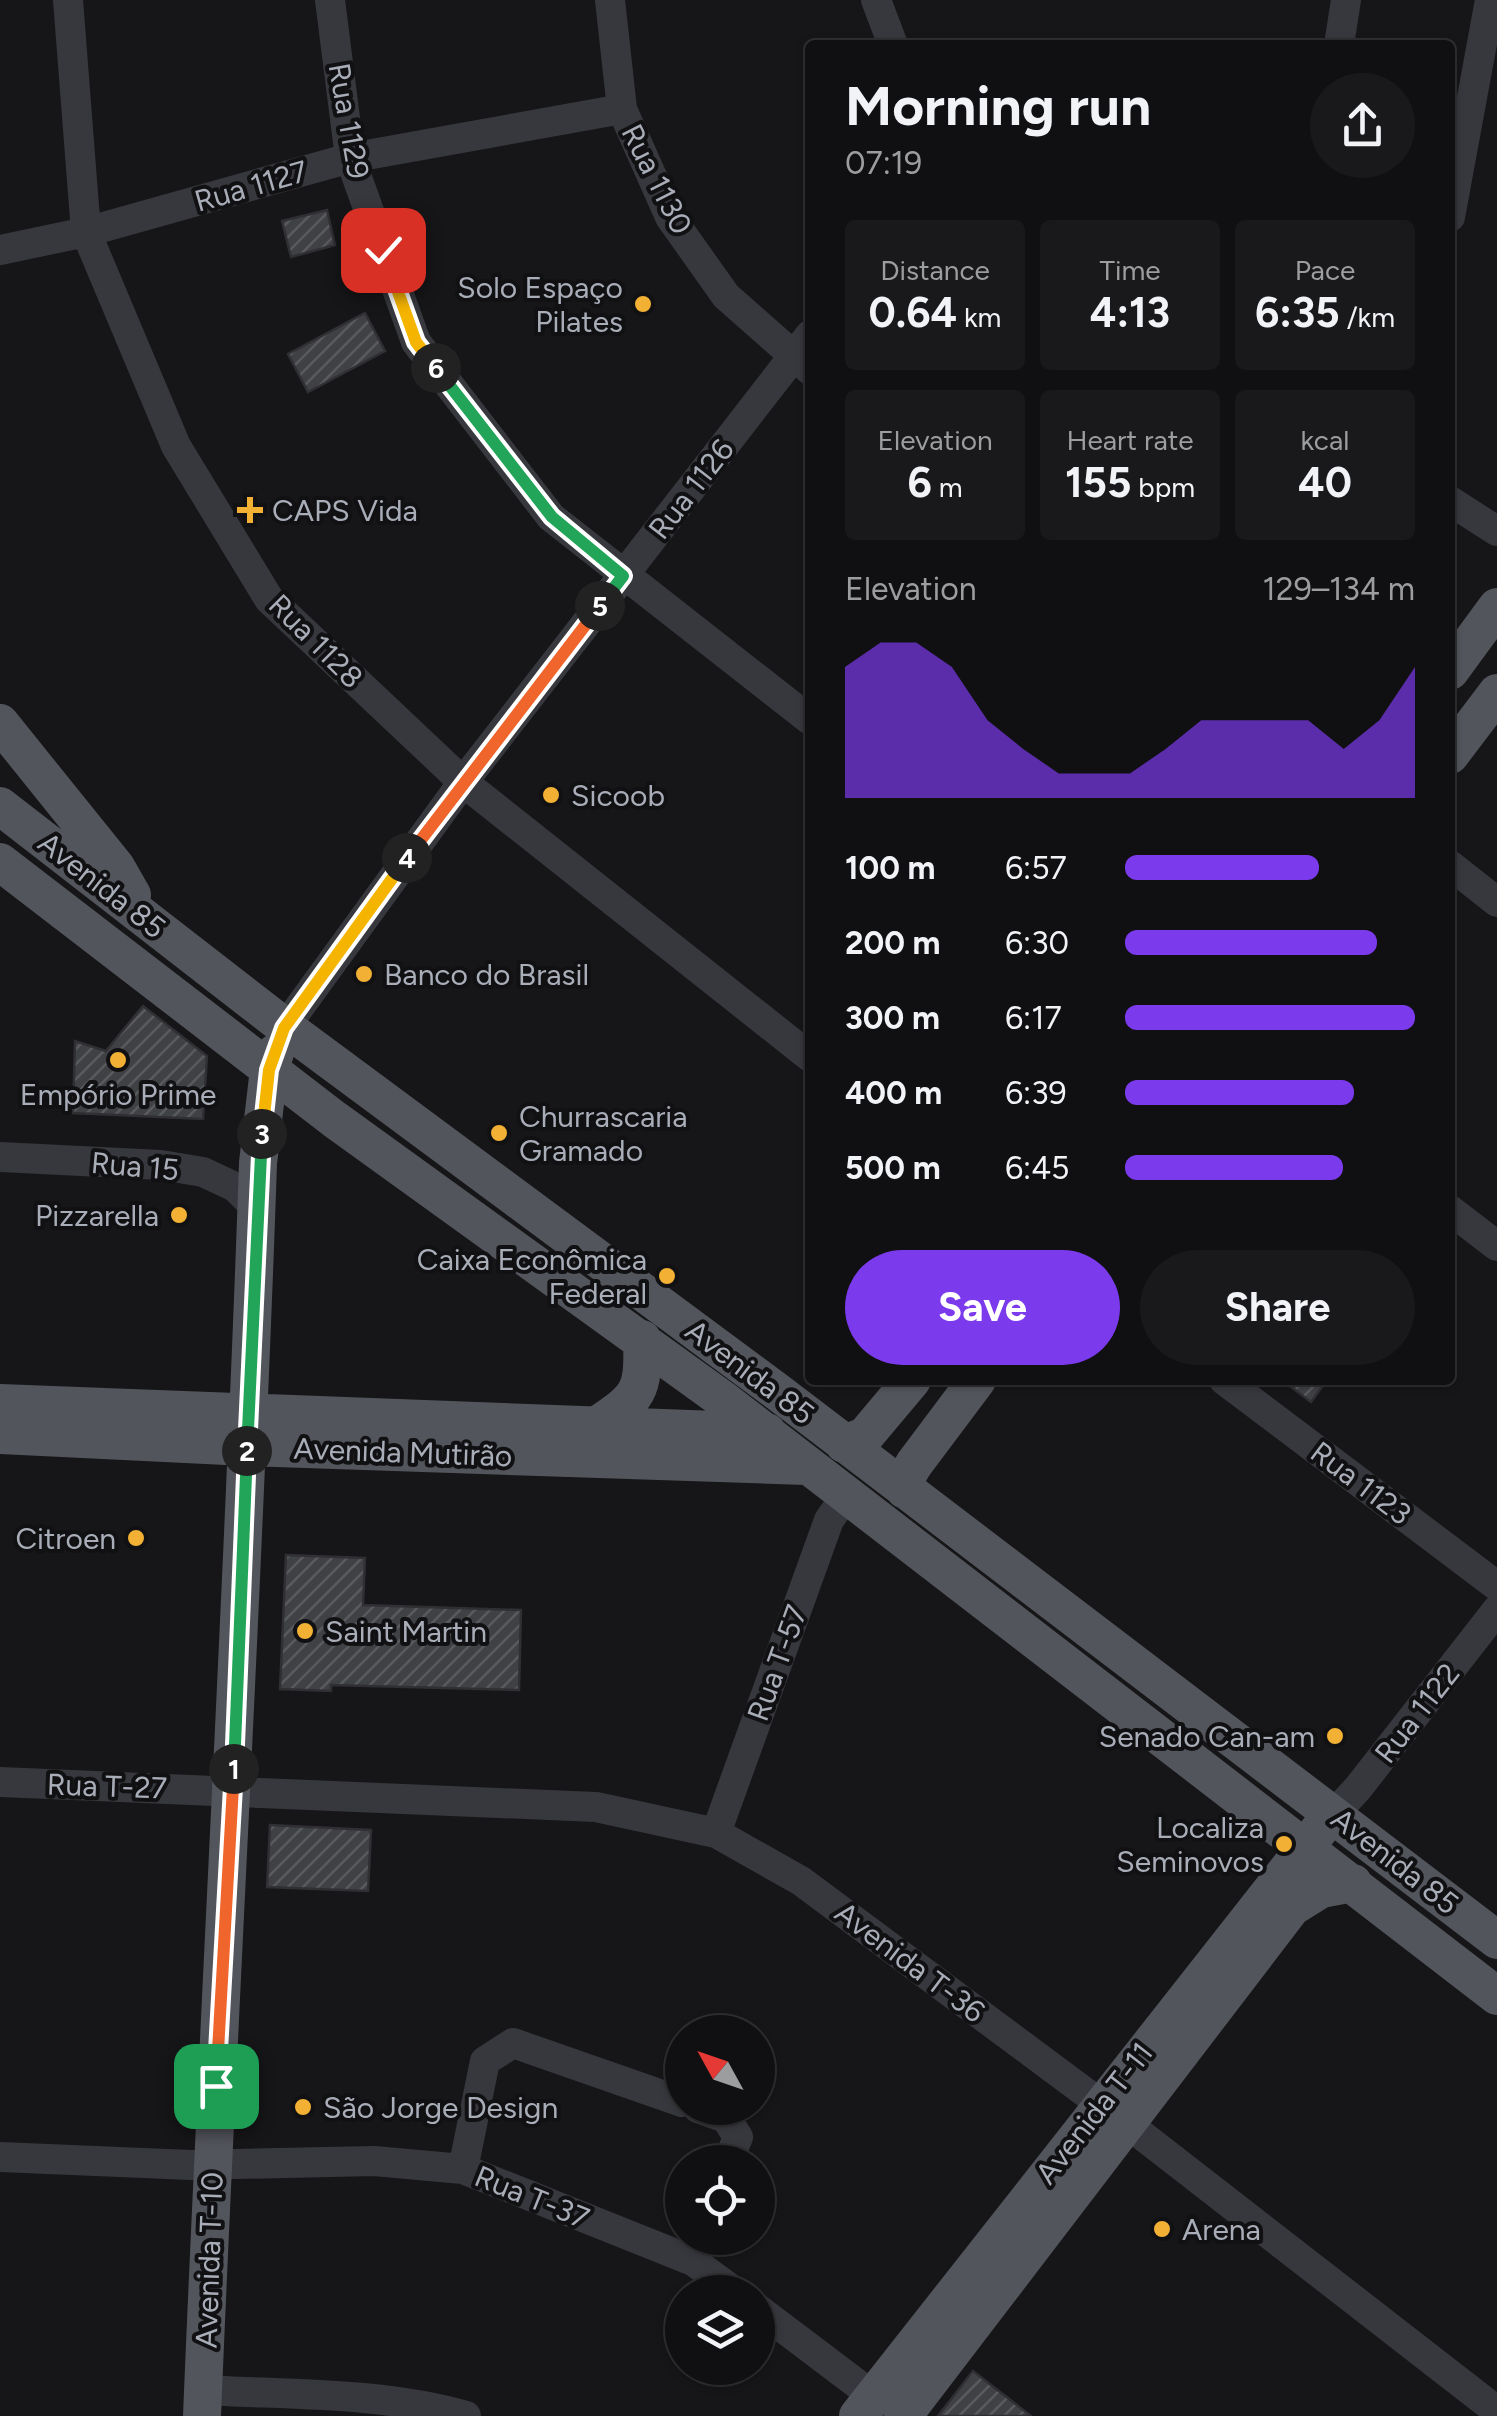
<!DOCTYPE html>
<meta charset="utf-8">
<style>
:root{--surface:#101012;--page:#19191b;--text:#f1f3f6;--muted:#9c9d9f;--line:#303032;--accent:#7c3aed}
body{margin:0;font-family:Figtree,sans-serif;background:var(--page);color:var(--text);height:100vh;display:flex;flex-direction:column;font-size:38px;white-space:nowrap}
*{box-sizing:border-box;margin:0}
p{font-size:32px;color:var(--muted)}
.icon{flex:none;width:55px;height:55px;fill:none;stroke:currentColor;stroke-width:2;stroke-linecap:round;stroke-linejoin:round}
.map{position:relative;flex:1;overflow:hidden}
.sheet{position:absolute;left:805px;top:40px;width:650px;height:1345px;display:flex;flex-direction:column;background:var(--surface);border-radius:10px;box-shadow:0 2px 8px #0004,0 0 0 2px var(--line)}
.sheet>*{flex:none}
.needle{width:65px;rotate:310deg}
.fabs{position:absolute;left:665px;top:2015px;display:grid;gap:20px}
.fabs a{display:grid;place-items:center;width:110px;height:110px;border-radius:50%;background:var(--surface);box-shadow:0 2px 8px #0004,0 0 0 2px var(--line);font-size:50px}
.pin{position:absolute;display:grid;place-items:center;width:85px;height:85px;color:#fff;margin:-42px;border-radius:20px;box-shadow:0 5px 15px #0006}
.km{position:absolute;width:50px;height:50px;margin:-25px;border-radius:50%;background:#222;color:#fff;font-size:28px;line-height:50px;text-align:center}
.round{display:grid;place-items:center;flex:none;width:105px;height:105px;border-radius:52px;background:var(--page)}
.summary{display:flex;align-items:center;justify-content:space-between;height:170px;padding:0 40px}
h1{font-size:55px;font-weight:700;line-height:75px}
.figures{display:grid;grid-template-columns:repeat(3,1fr);gap:15px;height:170px;padding:10px 40px}
.figures div{display:grid;align-content:center;border-radius:10px;background:var(--page);text-align:center}
.figures b{font-size:42px;font-weight:700}
.figures small{font-size:28px;font-weight:400}
.figures p{font-size:28px}
.chart{height:280px;padding:20px 40px}
.chart p{display:flex;justify-content:space-between}
.chart svg{width:100%;height:180px;margin-top:10px;fill:var(--accent);opacity:.7}
.cta{display:flex;gap:20px;margin-top:auto;padding:20px 40px}
.cta a{flex:1;height:115px;border-radius:60px;background:var(--accent);color:#fff;font-size:40px;font-weight:700;line-height:115px;text-align:center}
.cta a+a{background:var(--page);color:var(--text)}
ul{padding:0 40px;list-style:none;font-size:32px}
li{display:grid;grid-template-columns:160px 120px 1fr;align-items:center;height:75px}
li i{height:25px;border-radius:12px;background:var(--accent)}
.map>svg:first-child{display:block}
.building{fill:url(#building-hatch);stroke:#303034;stroke-width:2.5}
.lines{fill:none;stroke-linecap:round;stroke-linejoin:round}
.minor{stroke:#37383d;stroke-width:30}
.major{stroke:#53555c;stroke-width:38}
.split-1-casing{stroke:#fff;stroke-width:20}
.split-2-casing{stroke:#fff;stroke-width:20}
.split-3-casing{stroke:#fff;stroke-width:20}
.split-4-casing{stroke:#fff;stroke-width:20}
.split-5-casing{stroke:#fff;stroke-width:20}
.split-6-casing{stroke:#fff;stroke-width:20}
.split-7-casing{stroke:#fff;stroke-width:20}
.split-1{stroke:#f0652b;stroke-width:12}
.split-2{stroke:#22a559;stroke-width:12}
.split-3{stroke:#22a559;stroke-width:12}
.split-4{stroke:#f5b400;stroke-width:12}
.split-5{stroke:#f0652b;stroke-width:12}
.split-6{stroke:#22a559;stroke-width:12}
.split-7{stroke:#f5b400;stroke-width:12}
.poi-dot{fill:#f2b134;stroke:#111113;stroke-width:4}
.labels{text-anchor:middle;dominant-baseline:central;stroke-width:8;stroke-linejoin:round;paint-order:stroke}
.street-label{font-size:30px;fill:#a8adb8;stroke:#111113}
.poi-label{font-size:30px;fill:#a8adb8;stroke:#111113;text-anchor:start}
</style>
<div class="map">
<svg width="1497" height="2416" viewBox="0 0 1497 2416">
<defs>
<pattern id="building-hatch" width="6" height="6" patternUnits="userSpaceOnUse" patternTransform="scale(2.5)"><rect width="6" height="6" fill="#404145"/><path d="M-1 1l2-2M0 6l6-6M5 7l2-2" fill="none" stroke="#595a5e"/></pattern>
</defs>
<rect width="100%" height="100%" fill="#161618"/>
<!-- building -->
<path class="building" d="M 327,210 L 335,245 L 291,257 L 282,221 Z
M 365,313 L 385,351 L 308,392 L 288,354 Z
M 143,1006 L 207,1056 L 203,1119 L 73,1113 L 75,1041 L 106,1051 Z
M 1282,1380 L 1327,1380 L 1311,1402 Z
M 286,1555 L 365,1558 L 363,1605 L 521,1610 L 519,1690 L 331,1685 L 331,1691 L 280,1689 Z
M 270,1825 L 371,1830 L 368,1891 L 267,1887 Z
M 973,2371 L 1031,2416 L 938,2416 Z"/>
<g class="lines">
<!-- minor -->
<path class="minor" d="M 68,0 L 86,232 L 176,446 L 269,599 L 463,782 L 810,1057
M 330,0 L 350,158 L 416,342 L 551,517 L 810,720
M 610,0 L 622,109 L 670,217 L 726,296 L 810,370
M 876,0 L 893,45
M 1339,45 L 1346,0
M 1450,217 L 1490,0
M 0,250 L 86,232 L 350,158 L 622,109
M 1450,501 L 1497,531
M 1450,865 L 1497,902
M 285,1027 L 463,782 L 810,335
M 0,1157 L 161,1165 L 203,1172 L 235,1187 L 257,1209
M 1450,1210 L 1497,1246
M 1224,1380 L 1497,1586
M 0,1782 L 596,1807 L 716,1833 L 801,1881 L 1125,2122 L 1497,2411
M 1334,1814 L 1358,1788 L 1497,1610
M 716,1833 L 829,1520 L 845,1497
M 698,2108 L 726,2118 L 738,2137 L 728,2162
M 0,2157 L 191,2165 L 374,2161 L 463,2169 L 693,2261 L 735,2292
M 463,2169 L 485,2061 L 513,2043 L 682,2102
M 758,2309 L 889,2408
M 203,2390 C 290,2395 382,2392 466,2416"/>
<!-- major -->
<path class="major" d="M 1450,671 L 1497,607
M 0,723 L 116,867 L 132,895
M 1450,755 L 1497,693
M 0,806 L 285,1027 L 775,1390 L 1497,1940
M 0,862 L 334,1119 L 726,1402 L 1497,1996
M 0,1403 L 767,1432
M 596,1426 C 639,1397 644,1393 642,1339
M 0,1435 L 247,1447 L 806,1466
M 844,1444 L 865,1436 L 912,1380
M 905,1490 L 907,1476 L 914,1464 L 977,1380
M 202,2416 C 219,1998 244,1581 258,1163 L 269,1069 L 275,1053
M 858,2416 L 1319,1830
M 903,2416 L 1292,1907 L 1321,1889 L 1353,1883"/>
</g>
<g class="lines">
<!-- split-1 casing -->
<g class="split-1-casing">
<path id="split-1" d="M 216,2086 L 234,1769"/>
</g>
<!-- split-2 casing -->
<g class="split-2-casing">
<path id="split-2" d="M 234,1769 L 247,1451"/>
</g>
<!-- split-3 casing -->
<g class="split-3-casing">
<path id="split-3" d="M 247,1451 L 262,1134"/>
</g>
<!-- split-4 casing -->
<g class="split-4-casing">
<path id="split-4" d="M 262,1134 L 269,1070 L 284,1028 L 407,858"/>
</g>
<!-- split-5 casing -->
<g class="split-5-casing">
<path id="split-5" d="M 407,858 L 600,606"/>
</g>
<!-- split-6 casing -->
<g class="split-6-casing">
<path id="split-6" d="M 436,368 L 552,517 L 623,576 L 600,606"/>
</g>
<!-- split-7 casing -->
<g class="split-7-casing">
<path id="split-7" d="M 383,250 L 416,342 L 436,368"/>
</g>
<!-- split-1 -->
<use href="#split-1" class="split-1"/>
<!-- split-2 -->
<use href="#split-2" class="split-2"/>
<!-- split-3 -->
<use href="#split-3" class="split-3"/>
<!-- split-4 -->
<use href="#split-4" class="split-4"/>
<!-- split-5 -->
<use href="#split-5" class="split-5"/>
<!-- split-6 -->
<use href="#split-6" class="split-6"/>
<!-- split-7 -->
<use href="#split-7" class="split-7"/>
</g>
<!-- markers -->
<g class="poi-dot">
<circle cx="643" cy="304" r="10"/>
<path d="M245 495h10v10h10v10h-10v10h-10v-10h-10v-10h10z"/>
<circle cx="551" cy="795" r="10"/>
<circle cx="364" cy="974" r="10"/>
<circle cx="118" cy="1060" r="10"/>
<circle cx="499" cy="1133" r="10"/>
<circle cx="179" cy="1215" r="10"/>
<circle cx="667" cy="1276" r="10"/>
<circle cx="136" cy="1538" r="10"/>
<circle cx="305" cy="1631" r="10"/>
<circle cx="1335" cy="1736" r="10"/>
<circle cx="1284" cy="1844" r="10"/>
<circle cx="303" cy="2107" r="10"/>
<circle cx="1162" cy="2229" r="10"/>
</g>
<g class="labels">
<!-- street labels -->
<g class="street-label">
<text transform="translate(349 121) rotate(80)">Rua 1129</text>
<text transform="translate(657 179) rotate(63)">Rua 1130</text>
<text transform="translate(251 186) rotate(-16)">Rua 1127</text>
<text transform="translate(691 489) rotate(-52)">Rua 1126</text>
<text transform="translate(316 641) rotate(45)">Rua 1128</text>
<text transform="translate(102 885) rotate(38)">Avenida 85</text>
<text transform="translate(135 1166) rotate(5)">Rua 15</text>
<text transform="translate(750 1372) rotate(37)">Avenida 85</text>
<text transform="translate(403 1452) rotate(2)">Avenida Mutirão</text>
<text transform="translate(1361 1483) rotate(37)">Rua 1123</text>
<text transform="translate(777 1663) rotate(-70)">Rua T-57</text>
<text transform="translate(1417 1713) rotate(-52)">Rua 1122</text>
<text transform="translate(107 1786) rotate(2)">Rua T-27</text>
<text transform="translate(1395 1861) rotate(38)">Avenida 85</text>
<text transform="translate(910 1962) rotate(37)">Avenida T-36</text>
<text transform="translate(1094 2113) rotate(-52)">Avenida T-11</text>
<text transform="translate(532 2197) rotate(22)">Rua T-37</text>
<text transform="translate(209 2260) rotate(-88)">Avenida T-10</text>
</g>
<!-- poi labels -->
<g class="poi-label">
<text x="623" y="287" text-anchor="end">Solo Espaço<tspan x="623" dy="34">Pilates</tspan></text>
<text x="272" y="510">CAPS Vida</text>
<text x="571" y="795">Sicoob</text>
<text x="384" y="974">Banco do Brasil</text>
<text x="118" y="1094" text-anchor="middle">Empório Prime</text>
<text x="519" y="1116">Churrascaria<tspan x="519" dy="34">Gramado</tspan></text>
<text x="159" y="1215" text-anchor="end">Pizzarella</text>
<text x="647" y="1259" text-anchor="end">Caixa Econômica<tspan x="647" dy="34">Federal</tspan></text>
<text x="116" y="1538" text-anchor="end">Citroen</text>
<text x="325" y="1631">Saint Martin</text>
<text x="1315" y="1736" text-anchor="end">Senado Can-am</text>
<text x="1264" y="1827" text-anchor="end">Localiza<tspan x="1264" dy="34">Seminovos</tspan></text>
<text x="323" y="2107">São Jorge Design</text>
<text x="1182" y="2229">Arena</text>
</g>
</g>
</svg>
<div class="fabs">
<a><svg class="needle" viewBox="-14 -14 28 28"><path d="M0-13l5 13h-10z" fill="#e53935"/><path d="M0 13l5-13h-10z" fill="#9c9d9f"/></svg></a>
<a><svg class="icon" aria-label="locate" viewBox="0 0 24 24"><circle cx="12" cy="12" r="6"/><path d="M12 2v4M12 18v4M2 12h4M18 12h4"/></svg></a>
<a><svg class="icon" aria-label="layers" viewBox="0 0 24 24"><path d="M12 4l9 5-9 5-9-5zM3 14l9 5 9-5"/></svg></a>
</div>
<div class="pin" style="left:216px;top:2086px;background:#1e9e55"><svg class="icon" aria-label="arrive" viewBox="0 0 24 24"><path d="M6 21V4h12l-3 4 3 4H6"/></svg></div>
<div class="pin" style="left:383px;top:250px;background:#d93025"><svg class="icon" aria-label="check" viewBox="0 0 24 24"><path d="M5 12l5 5 9-10"/></svg></div>
<b class="km" style="left:234px;top:1769px">1</b>
<b class="km" style="left:247px;top:1451px">2</b>
<b class="km" style="left:262px;top:1134px">3</b>
<b class="km" style="left:407px;top:858px">4</b>
<b class="km" style="left:600px;top:606px">5</b>
<b class="km" style="left:436px;top:368px">6</b>
<section class="sheet">
<div class="summary"><div><h1>Morning run</h1><p>07:19</p></div><a class="round"><svg class="icon" aria-label="share" viewBox="0 0 24 24"><path d="M12 15V3M7 8l5-5 5 5M5 13v7h14v-7"/></svg></a></div>
<div class="figures">
<div><p>Distance</p><b>0.64<small> km</small></b></div>
<div><p>Time</p><b>4:13</b></div>
<div><p>Pace</p><b>6:35<small> /km</small></b></div>
</div>
<div class="figures">
<div><p>Elevation</p><b>6<small> m</small></b></div>
<div><p>Heart rate</p><b>155<small> bpm</small></b></div>
<div><p>kcal</p><b>40</b></div>
</div>
<div class="chart"><p><span>Elevation</span>129–134 m</p>
<svg viewBox="0 0 160 44" preserveAspectRatio="none"><path d="M0 44V12L10 6L20 6L30 12L40 25L50 32L60 38L70 38L80 38L90 32L100 25L110 25L120 25L130 25L140 32L150 25L160 12V44z"/></svg>
</div>
<ul>
<li><b>100 m</b>6:57<i style="width:67%"></i></li>
<li><b>200 m</b>6:30<i style="width:87%"></i></li>
<li><b>300 m</b>6:17<i style="width:100%"></i></li>
<li><b>400 m</b>6:39<i style="width:79%"></i></li>
<li><b>500 m</b>6:45<i style="width:75%"></i></li>
</ul>
<div class="cta"><a>Save</a><a>Share</a></div>
</section>
</div>
